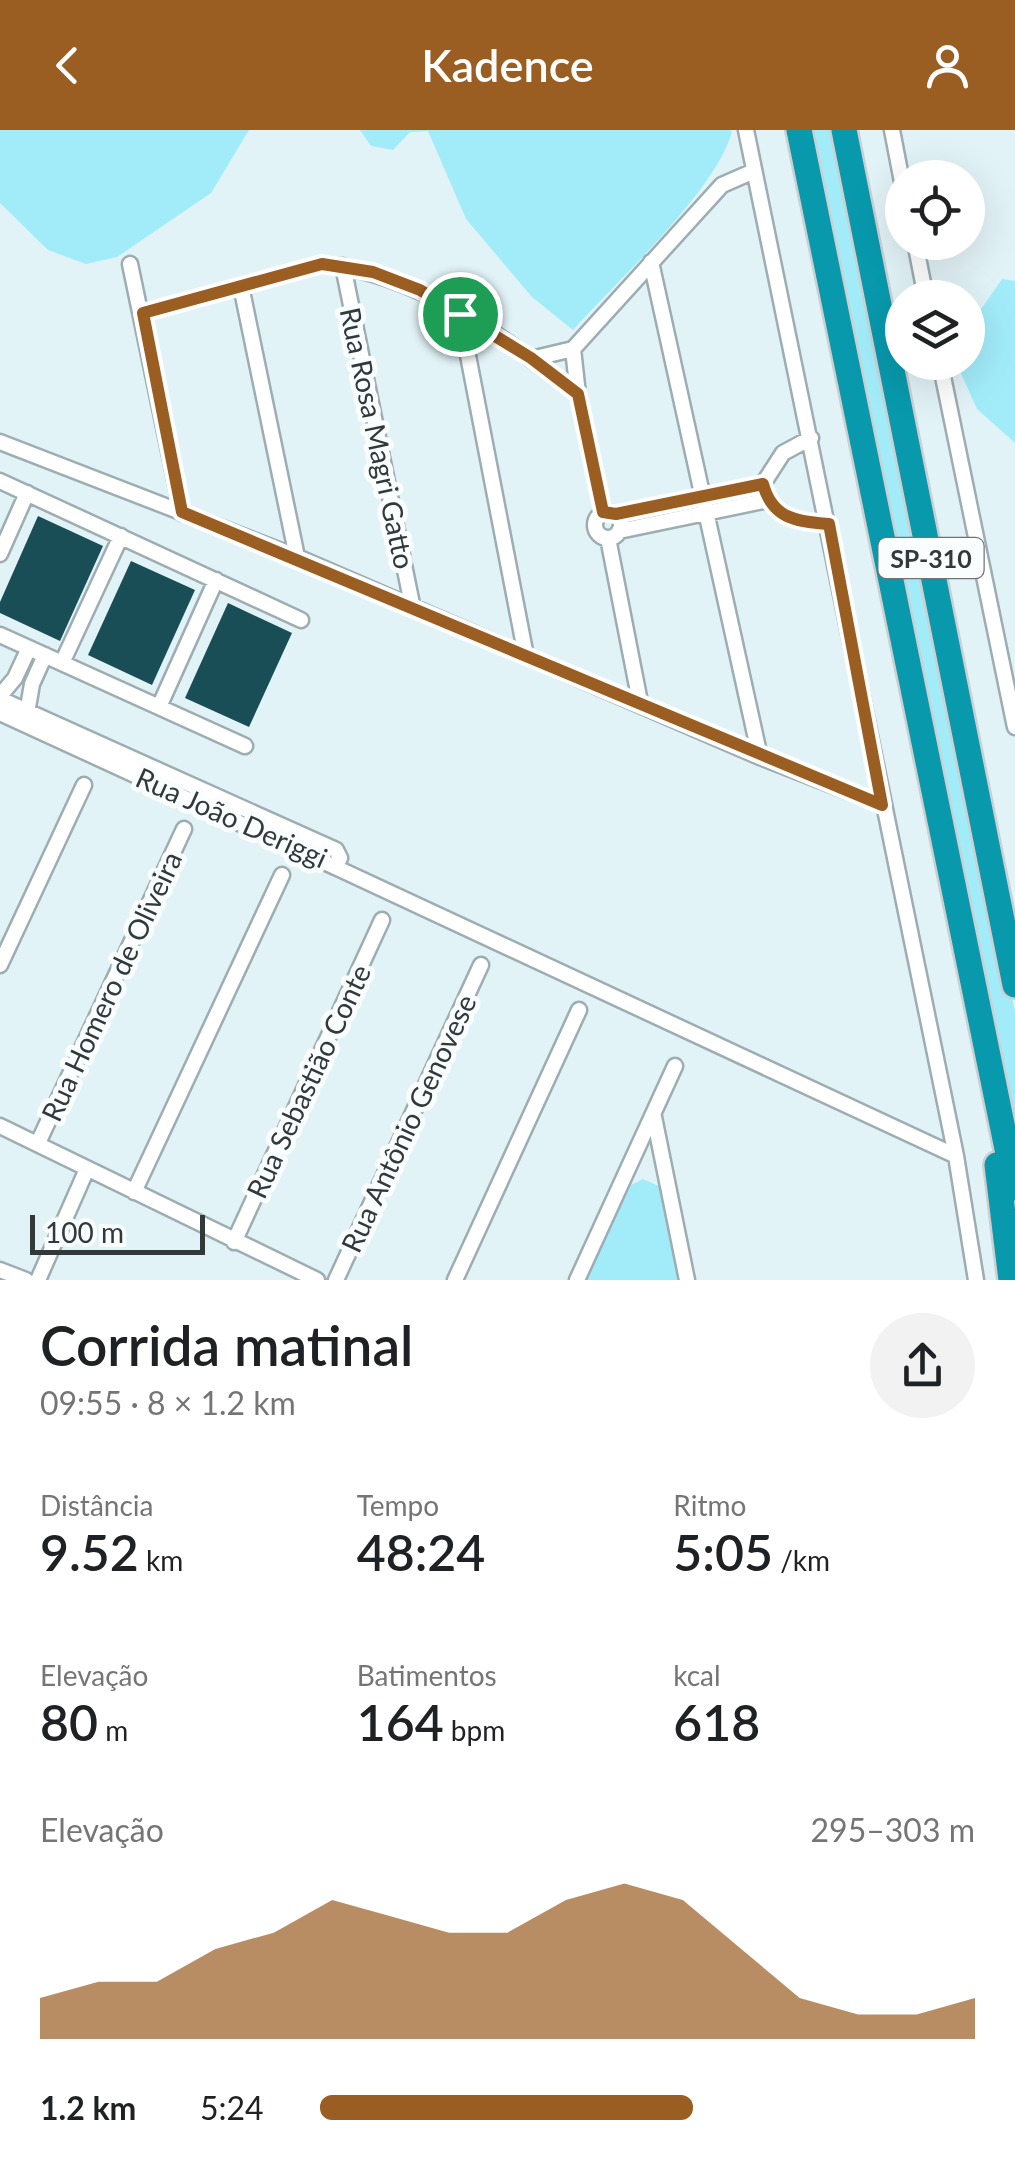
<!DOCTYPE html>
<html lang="pt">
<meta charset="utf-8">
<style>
:root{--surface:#fff;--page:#f2f2f2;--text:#202124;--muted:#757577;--accent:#9b5e22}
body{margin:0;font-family:Lato,sans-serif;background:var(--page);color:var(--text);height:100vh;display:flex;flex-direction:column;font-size:38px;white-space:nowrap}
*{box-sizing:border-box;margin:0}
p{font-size:32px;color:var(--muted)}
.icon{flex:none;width:55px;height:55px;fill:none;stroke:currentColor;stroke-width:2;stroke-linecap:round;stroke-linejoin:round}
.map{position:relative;height:1150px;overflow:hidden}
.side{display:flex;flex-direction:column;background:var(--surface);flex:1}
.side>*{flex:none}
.fabs{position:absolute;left:885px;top:30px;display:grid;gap:20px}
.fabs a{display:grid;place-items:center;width:100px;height:100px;border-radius:50%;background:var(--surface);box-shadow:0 10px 40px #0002;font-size:50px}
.scale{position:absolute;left:30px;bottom:25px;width:175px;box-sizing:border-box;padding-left:10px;border:5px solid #32393a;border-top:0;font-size:28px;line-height:35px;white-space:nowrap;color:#32393a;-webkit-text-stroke:8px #fafdfe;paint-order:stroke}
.pin{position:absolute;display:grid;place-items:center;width:85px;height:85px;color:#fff;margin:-42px;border:5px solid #fff;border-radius:50%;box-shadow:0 2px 10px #0007}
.round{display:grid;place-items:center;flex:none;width:105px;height:105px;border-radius:52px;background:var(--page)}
.headline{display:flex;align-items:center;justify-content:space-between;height:170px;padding:0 40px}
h1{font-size:55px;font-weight:600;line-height:75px}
.stats{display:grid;grid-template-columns:repeat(3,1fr);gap:15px;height:170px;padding:10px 40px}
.stats div{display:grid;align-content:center}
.stats b{font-size:50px;font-weight:600}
.stats small{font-size:28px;font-weight:400}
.stats p{font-size:28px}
.chart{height:280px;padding:20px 40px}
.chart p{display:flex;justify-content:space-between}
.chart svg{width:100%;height:180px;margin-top:10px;fill:var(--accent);opacity:.7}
ul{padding:0 40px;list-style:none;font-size:32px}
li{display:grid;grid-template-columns:160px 120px 1fr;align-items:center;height:75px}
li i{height:25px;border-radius:12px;background:var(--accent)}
header{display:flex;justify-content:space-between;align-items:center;height:130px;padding:0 40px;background:var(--accent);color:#fff;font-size:45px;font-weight:600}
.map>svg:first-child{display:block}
.green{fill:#a2ecfa}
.building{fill:#194e57}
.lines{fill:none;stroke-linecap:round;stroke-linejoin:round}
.street-casing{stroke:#9dadb1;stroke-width:19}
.highway-casing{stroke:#cecfd0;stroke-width:30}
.street{stroke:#fff;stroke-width:14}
.highway{stroke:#0899ad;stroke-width:25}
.route-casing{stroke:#fff;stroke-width:20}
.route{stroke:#9b5e22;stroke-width:12}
.labels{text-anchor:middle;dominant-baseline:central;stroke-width:10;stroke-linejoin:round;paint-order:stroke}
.shield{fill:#fafdfe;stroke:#6e7475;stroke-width:2.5}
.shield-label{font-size:25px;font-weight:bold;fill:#32393a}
.street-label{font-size:28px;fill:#32393a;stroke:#fafdfe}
</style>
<header><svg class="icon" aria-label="back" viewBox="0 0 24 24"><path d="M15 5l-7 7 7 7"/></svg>Kadence<svg class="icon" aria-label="person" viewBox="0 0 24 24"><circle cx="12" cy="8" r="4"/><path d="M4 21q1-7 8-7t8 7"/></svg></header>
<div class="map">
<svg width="1015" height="1150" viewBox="0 0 1015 1150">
<rect width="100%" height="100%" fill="#e2f3f7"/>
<!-- green -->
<path class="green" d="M 0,0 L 249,0 L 211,63 L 117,127 L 86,134 L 48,120 L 0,73 Z
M 360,0 L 729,0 L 732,1 C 718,59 615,153 573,200 L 532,167 L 466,89 L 428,1 L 410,2 L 393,20 L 371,16 Z
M 810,0 L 838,0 L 1015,882 L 1015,1012 Z
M 1002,149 L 1015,151 L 1015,313 L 977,279 L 959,239 L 960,233 L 968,232 L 968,198 Z
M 643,1049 L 661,1057 L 683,1150 L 586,1150 L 631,1055 Z"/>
<!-- building -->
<path class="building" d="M 38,386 L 103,416 L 60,511 L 0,483 L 0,472 Z
M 131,431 L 195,460 L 152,555 L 88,525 Z
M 228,473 L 292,503 L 249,597 L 185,568 Z"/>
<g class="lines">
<!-- street casing -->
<g class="street-casing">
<path id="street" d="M 746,0 L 956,1026 L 976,1150
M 892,0 L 902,52
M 915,112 L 926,168
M 651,132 L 760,627
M 130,134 L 182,383
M 343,136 L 413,479
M 241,156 L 297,427
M 143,183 L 322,134 C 418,143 503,207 578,264
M 460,184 L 526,526
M 573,219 L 578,264 L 603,382
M 531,229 L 573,219 L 722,55 L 754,41
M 940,232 L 1015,597
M 811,308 L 783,323 L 763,354 C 772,388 796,392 829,394
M 0,312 L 297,427 L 760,627 L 883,675
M 0,351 L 301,490
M595 395a13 13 0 1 1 26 0a13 13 0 1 1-26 0Z
M 616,384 L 763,354
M 619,401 L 768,370
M 608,408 L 640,572
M 0,424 L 27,363
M 0,505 L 245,616
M 62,533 L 121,406
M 0,566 L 15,548 L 29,518
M 0,569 L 336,720 L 340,728 L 335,737 L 0,583
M 159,577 L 216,450
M 26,589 L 32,554 L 45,525
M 335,737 L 956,1026
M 0,835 L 84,655
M 654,987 L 687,1150
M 0,996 L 317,1150
M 38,1013 L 184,699
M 134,1062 L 282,745
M 234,1112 L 382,790
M 0,1140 L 26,1150
M 38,1150 L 87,1039
M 336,1150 L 481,835
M 455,1150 L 579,880
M 577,1150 L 675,936"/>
</g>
<!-- highway casing -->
<g class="highway-casing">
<path id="highway" d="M 799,0 L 1015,1058
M 844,0 L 1015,855
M 997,1035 L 1011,1150"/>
</g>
<!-- street -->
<use href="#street" class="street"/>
<!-- highway -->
<use href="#highway" class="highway"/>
</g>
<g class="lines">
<!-- route casing -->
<g class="route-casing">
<path id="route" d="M 322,134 L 373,142 L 420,160 L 531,228 L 578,264 L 603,382 L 616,384 L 763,354 C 772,388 796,392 829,394 L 882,675 L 182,382 L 143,183 Z"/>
</g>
<!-- route -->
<use href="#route" class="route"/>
</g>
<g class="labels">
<!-- shield labels -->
<rect class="shield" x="878.5" y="408" width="105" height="40" rx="8"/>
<g class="shield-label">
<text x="931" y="428">SP-310</text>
</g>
<!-- street labels -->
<g class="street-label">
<text transform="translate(378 308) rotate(78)">Rua Rosa Magri Gatto</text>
<text transform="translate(232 687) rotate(24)">Rua João Deriggi</text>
<text transform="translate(111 856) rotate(-65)">Rua Homero de Oliveira</text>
<text transform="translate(308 951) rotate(-65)">Rua Sebastião Conte</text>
<text transform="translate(408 993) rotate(-65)">Rua Antônio Genovese</text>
</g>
</g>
</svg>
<div class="fabs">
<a><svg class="icon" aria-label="locate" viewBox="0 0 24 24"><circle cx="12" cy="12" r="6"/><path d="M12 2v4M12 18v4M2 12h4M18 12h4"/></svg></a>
<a><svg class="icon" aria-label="layers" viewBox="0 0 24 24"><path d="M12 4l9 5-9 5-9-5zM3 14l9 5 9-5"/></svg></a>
</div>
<div class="scale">100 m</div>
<div class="pin" style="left:460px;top:184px;background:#1e9e55"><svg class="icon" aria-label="arrive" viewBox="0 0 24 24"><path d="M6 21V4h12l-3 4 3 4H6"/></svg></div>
</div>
<section class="side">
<div class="headline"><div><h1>Corrida matinal</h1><p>09:55 · 8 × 1.2 km</p></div><a class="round"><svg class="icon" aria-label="share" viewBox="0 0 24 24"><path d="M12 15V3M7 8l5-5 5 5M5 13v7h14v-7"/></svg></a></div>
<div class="stats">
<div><p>Distância</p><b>9.52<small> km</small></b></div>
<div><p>Tempo</p><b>48:24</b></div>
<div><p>Ritmo</p><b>5:05<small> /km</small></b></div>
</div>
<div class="stats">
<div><p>Elevação</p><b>80<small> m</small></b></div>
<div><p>Batimentos</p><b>164<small> bpm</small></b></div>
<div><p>kcal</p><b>618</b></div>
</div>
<div class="chart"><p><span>Elevação</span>295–303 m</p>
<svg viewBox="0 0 160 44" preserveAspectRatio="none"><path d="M0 44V34L10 30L20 30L30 22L40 18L50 10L60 14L70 18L80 18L90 10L100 6L110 10L120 22L130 34L140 38L150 38L160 34V44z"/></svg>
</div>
<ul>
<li><b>1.2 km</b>5:24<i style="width:57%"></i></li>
</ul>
</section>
